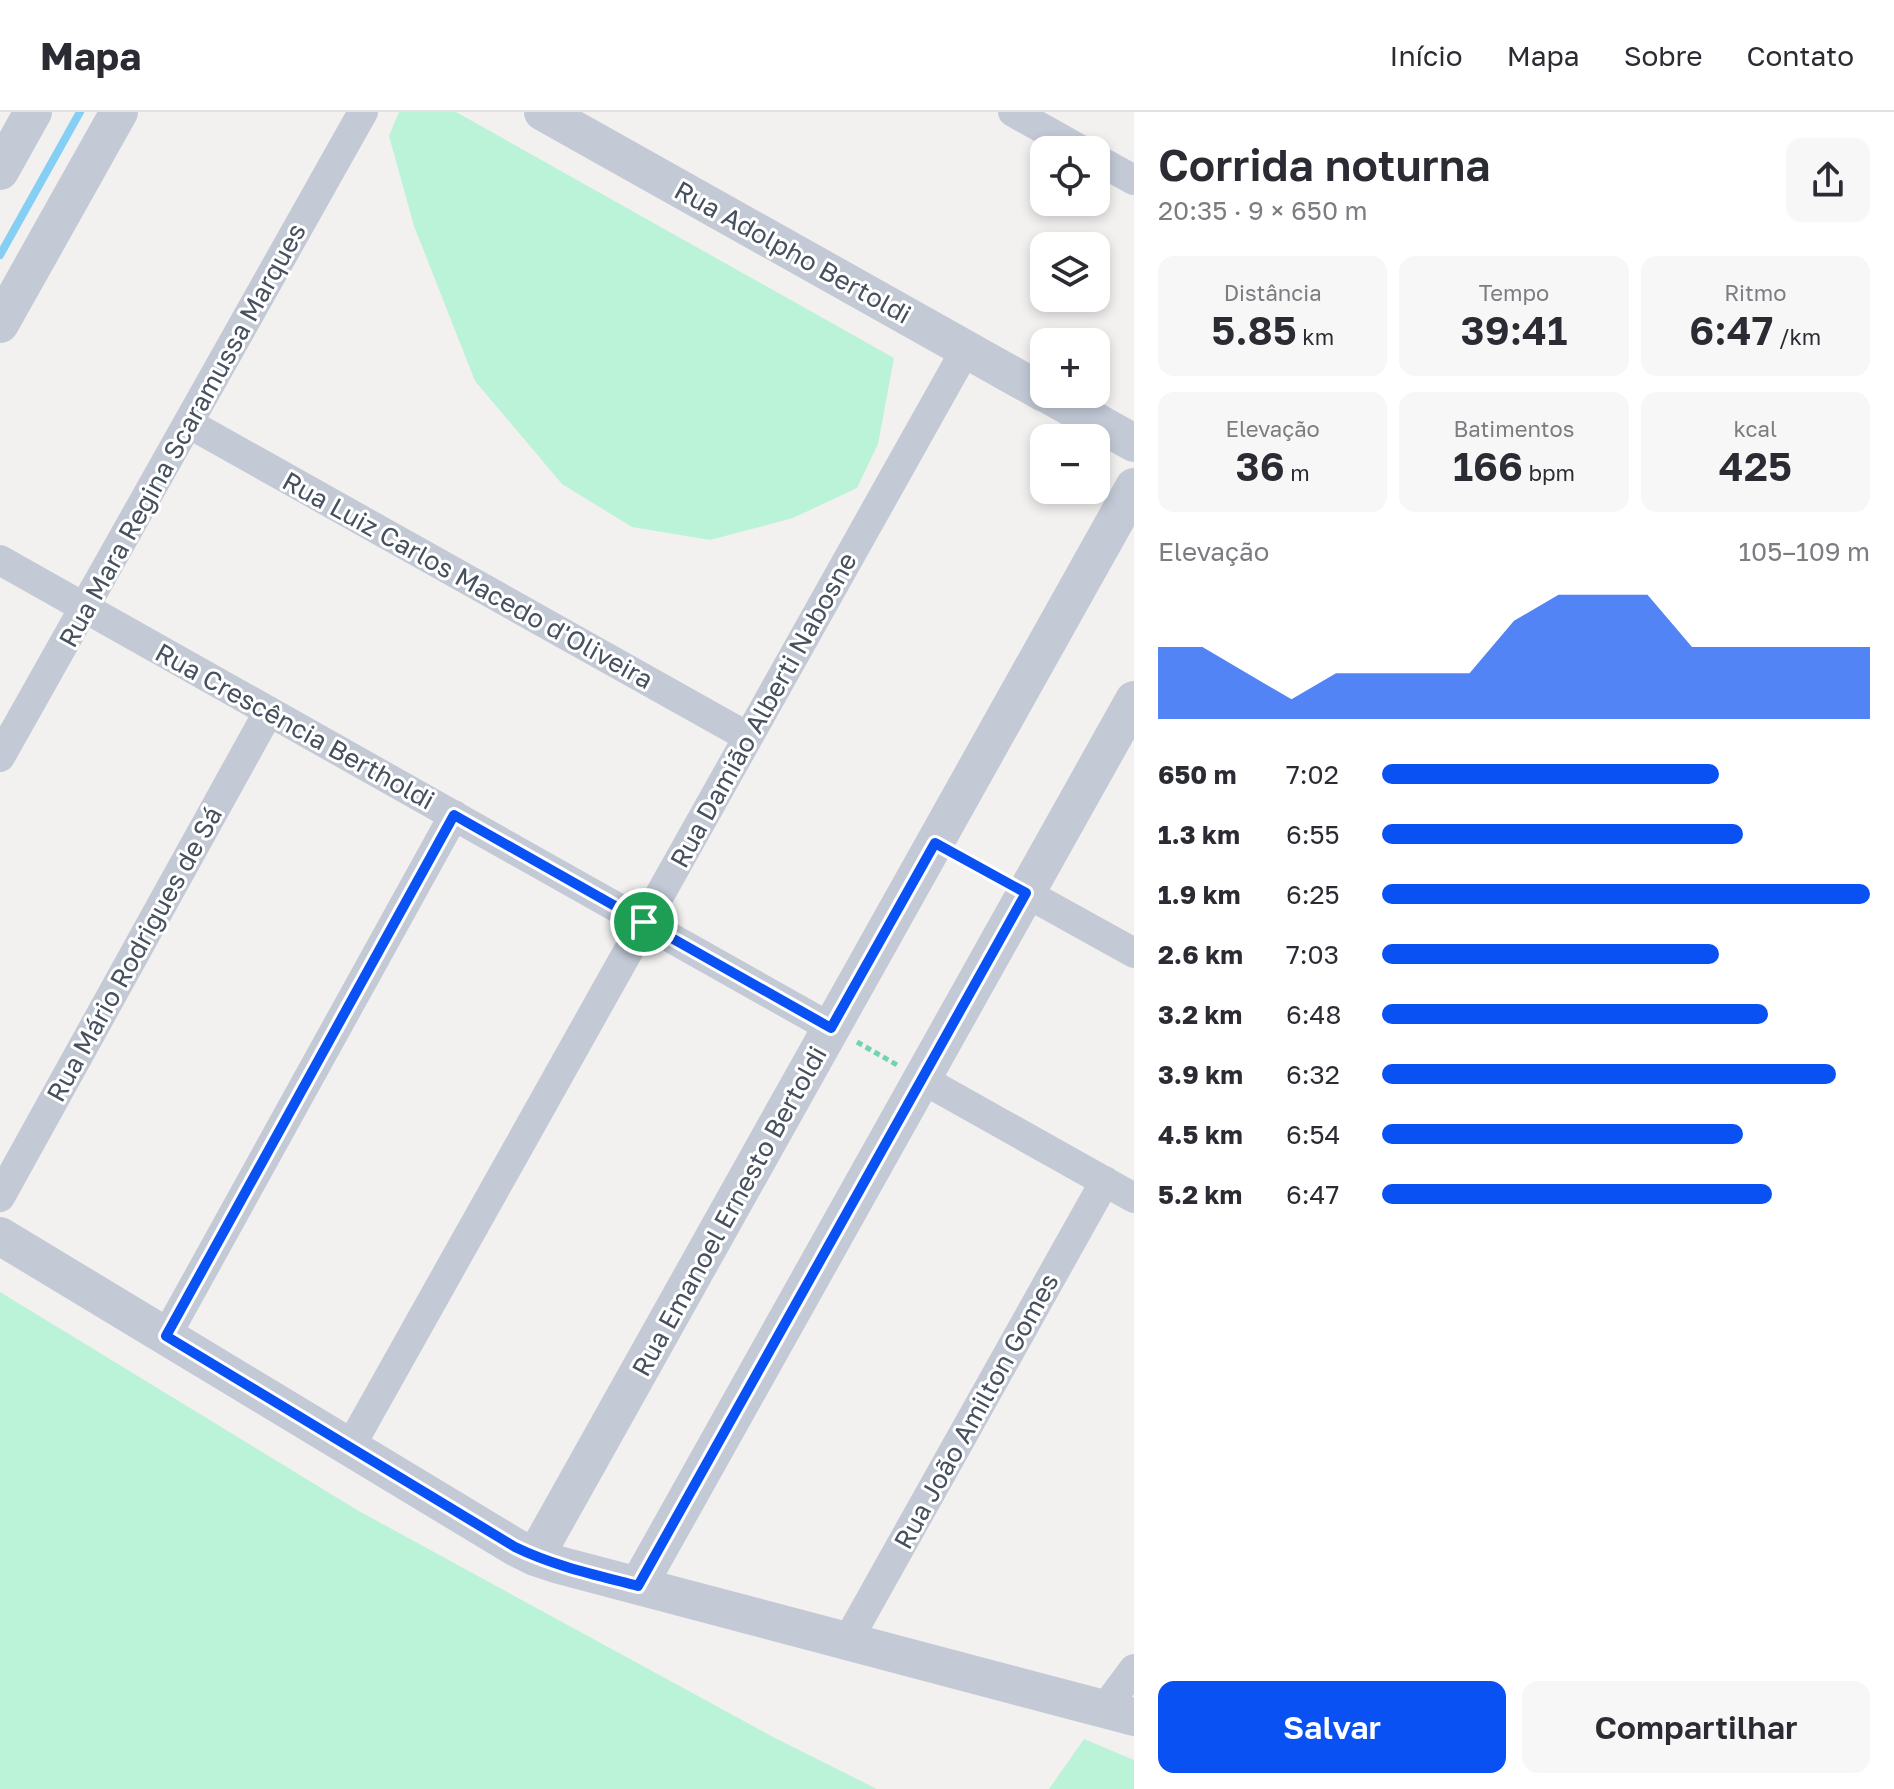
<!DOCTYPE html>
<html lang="pt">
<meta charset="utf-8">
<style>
:root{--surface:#fff;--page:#f7f7f7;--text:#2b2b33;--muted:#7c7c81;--line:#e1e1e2;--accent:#0a51f3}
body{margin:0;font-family:"Golos Text",sans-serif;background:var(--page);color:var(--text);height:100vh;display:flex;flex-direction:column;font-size:30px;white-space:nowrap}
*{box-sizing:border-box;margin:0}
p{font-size:26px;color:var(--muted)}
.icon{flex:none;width:44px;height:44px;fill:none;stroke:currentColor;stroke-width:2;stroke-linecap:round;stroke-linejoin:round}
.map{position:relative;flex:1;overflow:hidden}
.side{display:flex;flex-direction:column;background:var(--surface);width:760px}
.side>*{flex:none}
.buttons{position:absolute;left:1030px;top:24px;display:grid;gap:16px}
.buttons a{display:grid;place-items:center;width:80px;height:80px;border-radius:16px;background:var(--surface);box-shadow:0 4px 12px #0003;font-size:40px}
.pin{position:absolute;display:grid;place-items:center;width:68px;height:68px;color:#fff;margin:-34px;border:4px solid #fff;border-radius:50%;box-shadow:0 2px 8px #0007}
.round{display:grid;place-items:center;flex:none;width:84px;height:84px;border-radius:16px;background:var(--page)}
.headline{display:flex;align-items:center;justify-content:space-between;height:136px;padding:0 24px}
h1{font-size:44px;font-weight:600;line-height:60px}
.metrics{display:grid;grid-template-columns:repeat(3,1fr);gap:12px;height:136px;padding:8px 24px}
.metrics div{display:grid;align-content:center;border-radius:16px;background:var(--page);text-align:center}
.metrics b{font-size:40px;font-weight:600}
.metrics small{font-size:22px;font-weight:400}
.metrics p{font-size:22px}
.chart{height:224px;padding:16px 24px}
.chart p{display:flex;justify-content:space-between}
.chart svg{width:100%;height:144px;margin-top:8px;fill:var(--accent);opacity:.7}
.button{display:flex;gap:16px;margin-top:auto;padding:16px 24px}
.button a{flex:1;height:92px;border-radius:16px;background:var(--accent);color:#fff;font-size:32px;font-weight:600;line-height:92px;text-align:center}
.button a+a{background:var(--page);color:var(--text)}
ul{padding:0 24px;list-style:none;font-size:26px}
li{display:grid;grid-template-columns:128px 96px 1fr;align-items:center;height:60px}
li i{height:20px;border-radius:10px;background:var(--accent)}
header{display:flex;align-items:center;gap:48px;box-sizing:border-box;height:112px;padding:0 40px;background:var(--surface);border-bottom:2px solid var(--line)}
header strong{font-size:38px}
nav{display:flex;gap:44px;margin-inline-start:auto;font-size:28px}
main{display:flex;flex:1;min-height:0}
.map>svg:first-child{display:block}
.green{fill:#bbf3d8}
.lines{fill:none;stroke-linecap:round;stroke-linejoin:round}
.stream{stroke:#85cef4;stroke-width:8}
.path{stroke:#70d4b0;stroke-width:5;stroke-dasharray:6 4;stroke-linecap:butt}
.minor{stroke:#c3cad6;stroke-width:30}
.tertiary{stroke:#c3cad6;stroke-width:38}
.route-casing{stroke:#fff;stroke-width:16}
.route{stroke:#0a51f3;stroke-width:10}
.labels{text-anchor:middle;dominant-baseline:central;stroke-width:6;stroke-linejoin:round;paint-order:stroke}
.street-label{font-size:26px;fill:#46505f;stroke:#fff}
</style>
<header>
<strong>Mapa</strong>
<nav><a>Início</a><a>Mapa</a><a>Sobre</a><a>Contato</a></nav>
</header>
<main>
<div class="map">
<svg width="1134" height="1677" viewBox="0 0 1134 1677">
<rect width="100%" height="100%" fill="#f3f0f0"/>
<!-- green -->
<path class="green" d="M 399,0 L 456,0 L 894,246 L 878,332 L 857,376 L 793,406 L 710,428 L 632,415 L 562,372 L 475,269 L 414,114 L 389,24 Z
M 0,1180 L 357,1398 L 773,1625 L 877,1677 L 0,1677 Z
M 1084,1627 L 1134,1648 L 1134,1677 L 1049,1677 Z"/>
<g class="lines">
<!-- stream -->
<path class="stream" d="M 0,143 L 80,0"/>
<!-- path -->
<path class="path" d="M 960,745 L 1001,767
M 857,930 L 897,953"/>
<!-- minor -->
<path class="minor" d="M 1013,0 L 1081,38
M 1096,47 L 1134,68
M 188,311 L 748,625
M 0,448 L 831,916
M 0,645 L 363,0
M 1026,781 L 1134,841
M 922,967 L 1134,1086
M 0,1085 L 269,599
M 166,1224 L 454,703
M 350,1335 L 966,237
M 848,1528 L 1105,1069
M 1105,1596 L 1134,1557"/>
<!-- tertiary -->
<path class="tertiary" d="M 543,0 L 1044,281
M 0,59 L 33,0
M 0,212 L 119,0
M 1047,282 L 1134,331
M 0,1124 L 515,1435 L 535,1445 L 559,1453 L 1134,1605
M 535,1445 L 1134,375
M 638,1474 L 1134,588"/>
</g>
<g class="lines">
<!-- route casing -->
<g class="route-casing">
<path id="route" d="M 454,703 L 831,916 L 935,731 L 1026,781 L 638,1474 C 596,1463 554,1454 515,1435 L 166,1224 Z"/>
</g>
<!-- route -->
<use href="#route" class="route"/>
</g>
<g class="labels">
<!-- street labels -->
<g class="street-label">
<text transform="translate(793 140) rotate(29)">Rua Adolpho Bertoldi</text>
<text transform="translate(182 323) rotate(-61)">Rua Mara Regina Scaramussa Marques</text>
<text transform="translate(468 468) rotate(29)">Rua Luiz Carlos Macedo d'Oliveira</text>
<text transform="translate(763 598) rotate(-61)">Rua Damião Alberti Nabosne</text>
<text transform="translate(295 614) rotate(29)">Rua Crescência Bertholdi</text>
<text transform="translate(134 842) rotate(-61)">Rua Mário Rodrigues de Sá</text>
<text transform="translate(729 1099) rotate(-61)">Rua Emanoel Ernesto Bertoldi</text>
<text transform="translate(976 1299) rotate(-61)">Rua João Amilton Gomes</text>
</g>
</g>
</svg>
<div class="buttons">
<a><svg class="icon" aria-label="locate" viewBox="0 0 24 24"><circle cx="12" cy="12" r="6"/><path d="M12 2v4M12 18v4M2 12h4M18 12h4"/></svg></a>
<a><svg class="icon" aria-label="layers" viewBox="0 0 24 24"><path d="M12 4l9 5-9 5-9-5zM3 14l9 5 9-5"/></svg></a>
<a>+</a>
<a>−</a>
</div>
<div class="pin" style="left:644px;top:810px;background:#1e9e55"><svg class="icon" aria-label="arrive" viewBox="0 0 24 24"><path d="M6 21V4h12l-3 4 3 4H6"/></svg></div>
</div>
<section class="side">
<div class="headline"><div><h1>Corrida noturna</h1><p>20:35 · 9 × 650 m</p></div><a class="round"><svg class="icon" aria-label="share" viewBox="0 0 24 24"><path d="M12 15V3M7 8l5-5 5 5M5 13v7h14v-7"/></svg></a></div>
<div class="metrics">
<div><p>Distância</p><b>5.85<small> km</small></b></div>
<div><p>Tempo</p><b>39:41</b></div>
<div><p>Ritmo</p><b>6:47<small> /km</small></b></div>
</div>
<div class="metrics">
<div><p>Elevação</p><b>36<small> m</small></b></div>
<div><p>Batimentos</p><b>166<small> bpm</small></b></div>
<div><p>kcal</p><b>425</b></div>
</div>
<div class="chart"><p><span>Elevação</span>105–109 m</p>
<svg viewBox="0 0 160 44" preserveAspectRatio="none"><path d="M0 44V22L10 22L20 30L30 38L40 30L50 30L60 30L70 30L80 14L90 6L100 6L110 6L120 22L130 22L140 22L150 22L160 22V44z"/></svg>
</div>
<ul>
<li><b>650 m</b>7:02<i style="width:69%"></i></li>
<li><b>1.3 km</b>6:55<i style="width:74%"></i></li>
<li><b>1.9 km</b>6:25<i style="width:100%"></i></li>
<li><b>2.6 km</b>7:03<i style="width:69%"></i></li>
<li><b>3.2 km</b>6:48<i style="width:79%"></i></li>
<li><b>3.9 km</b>6:32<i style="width:93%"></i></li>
<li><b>4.5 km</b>6:54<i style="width:74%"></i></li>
<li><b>5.2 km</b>6:47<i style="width:80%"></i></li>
</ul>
<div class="button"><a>Salvar</a><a>Compartilhar</a></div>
</section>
</main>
